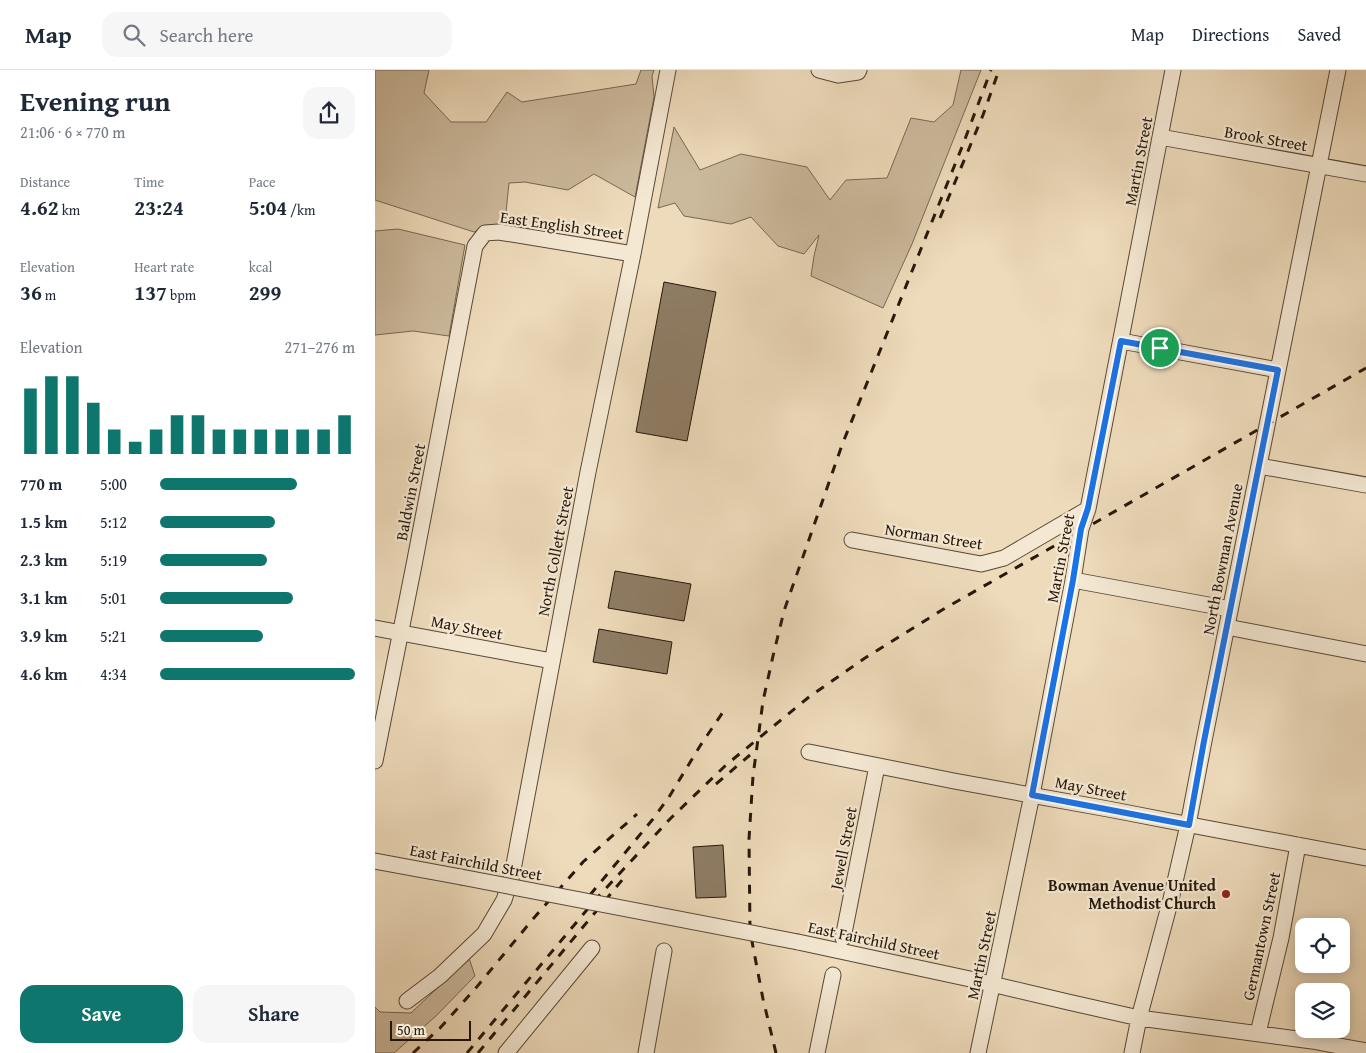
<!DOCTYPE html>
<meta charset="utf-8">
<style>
:root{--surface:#fff;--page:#f6f6f7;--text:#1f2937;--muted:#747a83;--line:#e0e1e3;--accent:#0f766e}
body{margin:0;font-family:"Gentium Book Plus",serif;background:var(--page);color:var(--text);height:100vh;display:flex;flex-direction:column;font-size:19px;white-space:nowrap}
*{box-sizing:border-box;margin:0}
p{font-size:16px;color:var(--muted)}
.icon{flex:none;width:28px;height:28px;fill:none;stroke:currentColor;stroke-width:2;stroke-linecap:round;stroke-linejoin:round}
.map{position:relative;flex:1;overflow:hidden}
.sheet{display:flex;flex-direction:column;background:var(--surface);width:375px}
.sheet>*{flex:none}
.fabs{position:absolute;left:920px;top:848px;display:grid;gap:10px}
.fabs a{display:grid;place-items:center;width:55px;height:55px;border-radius:10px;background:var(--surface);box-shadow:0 2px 12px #0003;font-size:25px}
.scale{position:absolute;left:15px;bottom:12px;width:81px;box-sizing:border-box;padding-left:5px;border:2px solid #261708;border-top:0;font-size:14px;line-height:18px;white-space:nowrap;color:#261708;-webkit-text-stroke:4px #f4e8d3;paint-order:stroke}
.pin{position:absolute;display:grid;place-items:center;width:42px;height:42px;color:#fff;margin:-21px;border:2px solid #fff;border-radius:50%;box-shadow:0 1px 5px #0007}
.round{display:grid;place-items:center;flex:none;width:52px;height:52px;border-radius:15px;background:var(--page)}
.head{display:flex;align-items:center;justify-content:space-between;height:85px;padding:0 20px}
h1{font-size:28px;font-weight:700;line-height:38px}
.metrics{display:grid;grid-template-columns:repeat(3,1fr);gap:8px;height:85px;padding:5px 20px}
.metrics div{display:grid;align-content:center}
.metrics b{font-size:21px;font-weight:700}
.metrics small{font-size:14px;font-weight:400}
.metrics p{font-size:14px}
.chart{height:140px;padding:10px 20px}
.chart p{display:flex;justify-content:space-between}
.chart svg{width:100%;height:90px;margin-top:5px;stroke:var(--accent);stroke-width:6}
.action{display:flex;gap:10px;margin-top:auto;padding:10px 20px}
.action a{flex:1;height:58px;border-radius:15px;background:var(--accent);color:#fff;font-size:20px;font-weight:700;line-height:58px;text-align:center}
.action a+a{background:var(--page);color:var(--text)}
ul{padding:0 20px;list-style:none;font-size:16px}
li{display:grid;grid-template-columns:80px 60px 1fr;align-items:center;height:38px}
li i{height:12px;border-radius:6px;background:var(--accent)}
header{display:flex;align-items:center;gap:30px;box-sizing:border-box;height:70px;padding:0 25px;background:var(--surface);border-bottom:1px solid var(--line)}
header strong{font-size:24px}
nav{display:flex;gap:28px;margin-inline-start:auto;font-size:18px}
.search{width:350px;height:45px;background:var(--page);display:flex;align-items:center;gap:12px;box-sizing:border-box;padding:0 18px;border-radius:15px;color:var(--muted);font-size:19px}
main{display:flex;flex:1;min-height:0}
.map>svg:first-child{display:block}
.green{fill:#ccba9d;stroke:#796852}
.building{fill:#8e7d65;stroke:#261708}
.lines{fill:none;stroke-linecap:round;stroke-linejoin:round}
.minor-casing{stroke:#584835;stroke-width:17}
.minor{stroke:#f4e8d3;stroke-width:15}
.rail{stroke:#261708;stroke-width:3;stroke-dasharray:9 9;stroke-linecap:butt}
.minor-bridge-casing{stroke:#584835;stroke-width:17;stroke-linecap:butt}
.minor-bridge{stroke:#f4e8d3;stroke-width:15}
.route-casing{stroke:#fff;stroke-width:10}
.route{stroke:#1a73e8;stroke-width:6}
.poi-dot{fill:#8f2418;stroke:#f4e8d3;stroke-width:2}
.labels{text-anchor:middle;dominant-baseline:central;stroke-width:4.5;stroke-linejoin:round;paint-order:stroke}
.street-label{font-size:16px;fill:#261708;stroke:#f4e8d3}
.poi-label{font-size:16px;font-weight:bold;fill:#261708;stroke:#f4e8d3;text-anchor:end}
</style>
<header>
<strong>Map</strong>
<div class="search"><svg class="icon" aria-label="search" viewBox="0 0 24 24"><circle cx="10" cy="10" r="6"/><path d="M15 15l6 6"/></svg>Search here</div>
<nav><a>Map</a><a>Directions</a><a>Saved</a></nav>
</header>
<main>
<section class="sheet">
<div class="head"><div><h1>Evening run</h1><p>21:06 · 6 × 770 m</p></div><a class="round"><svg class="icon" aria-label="share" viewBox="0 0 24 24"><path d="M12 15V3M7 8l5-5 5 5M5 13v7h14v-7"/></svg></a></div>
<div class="metrics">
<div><p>Distance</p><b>4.62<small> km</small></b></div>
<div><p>Time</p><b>23:24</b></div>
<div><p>Pace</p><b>5:04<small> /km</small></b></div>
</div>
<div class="metrics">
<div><p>Elevation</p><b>36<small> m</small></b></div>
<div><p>Heart rate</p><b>137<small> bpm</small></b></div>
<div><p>kcal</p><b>299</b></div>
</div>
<div class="chart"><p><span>Elevation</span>271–276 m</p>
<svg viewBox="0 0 160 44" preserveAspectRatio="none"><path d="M5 44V12M15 44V6M25 44V6M35 44V19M45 44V32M55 44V38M65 44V32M75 44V25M85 44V25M95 44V32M105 44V32M115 44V32M125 44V32M135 44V32M145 44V32M155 44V25"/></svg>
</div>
<ul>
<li><b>770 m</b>5:00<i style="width:70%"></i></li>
<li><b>1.5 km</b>5:12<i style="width:59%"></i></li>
<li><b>2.3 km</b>5:19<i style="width:55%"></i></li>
<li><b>3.1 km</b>5:01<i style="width:68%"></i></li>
<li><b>3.9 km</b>5:21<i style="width:53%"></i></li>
<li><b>4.6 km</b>4:34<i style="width:100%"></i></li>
</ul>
<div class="action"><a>Save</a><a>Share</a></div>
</section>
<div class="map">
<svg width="991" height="983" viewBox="0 0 991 983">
<rect width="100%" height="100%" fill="#eedbbb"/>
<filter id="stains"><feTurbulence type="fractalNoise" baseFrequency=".004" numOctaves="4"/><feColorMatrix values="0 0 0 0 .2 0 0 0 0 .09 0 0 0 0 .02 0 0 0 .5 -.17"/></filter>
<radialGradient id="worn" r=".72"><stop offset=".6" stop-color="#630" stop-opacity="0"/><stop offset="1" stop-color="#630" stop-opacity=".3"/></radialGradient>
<!-- green -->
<path class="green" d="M 0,0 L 54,0 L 49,23 L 76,52 L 111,52 L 132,22 L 147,32 L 261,14 L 266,0 L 279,0 L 277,6 L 279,27 L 260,127 L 219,104 L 193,120 L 150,112 L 134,113 L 130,152 L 99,162 L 0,130 Z
M 586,0 L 606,0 L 537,174 L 508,238 L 436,206 L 439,186 L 444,165 L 429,184 L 403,176 L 376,147 L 356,154 L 309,146 L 300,133 L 283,138 L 299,57 L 325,100 L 366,84 L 432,97 L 455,130 L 471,110 L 512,108 L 536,48 L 559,52 L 578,35 Z
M 23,159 L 90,175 L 74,266 L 38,261 L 0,265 L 0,161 Z
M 94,888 L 100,906 L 61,946 L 19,983 L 0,983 L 0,937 L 5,942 L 36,943 Z"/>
<!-- building -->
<path class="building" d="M 289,212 L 341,222 L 312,371 L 261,362 Z
M 240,501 L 316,514 L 309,551 L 233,538 Z
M 224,559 L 297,572 L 292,604 L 218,592 Z
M 348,775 L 351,827 L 321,828 L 318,777 Z"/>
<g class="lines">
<!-- minor casing -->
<g class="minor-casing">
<path id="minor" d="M 444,0 L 463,5 L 483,2 L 484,0
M 785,67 L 991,104
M 746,271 L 903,300
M 884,396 L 991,415
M 477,470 L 606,494 L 629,488 L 713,439
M 698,510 L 855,539
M 852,557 L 991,584
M 0,558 L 177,591
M 434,682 L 579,711 L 733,739 L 826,757 L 991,788
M 0,691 L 39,495 L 100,176 L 110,163 L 124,162 L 258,184
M 0,791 L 86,807
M 468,868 L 502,696
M 423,872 L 595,909 L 693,932 L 764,948 L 937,971 L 991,981
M 32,931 L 65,906 L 109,864 L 129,830 L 137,805 L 213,402 L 258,184 L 293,0
M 883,963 L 906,868 L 923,775
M 131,983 L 217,878
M 271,983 L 289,881
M 442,983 L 458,905
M 603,983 L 657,725 L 698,510 L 706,459 L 713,439 L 798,0
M 757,983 L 764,948 L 796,829 L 813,755 L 829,671 L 963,0"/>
</g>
<!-- minor -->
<use href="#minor" class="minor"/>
<!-- rail -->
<path class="rail" d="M 565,148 L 608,45 L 624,0
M 341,714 L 375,685
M 215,825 L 278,749 L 294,727 L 325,676 L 348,642
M 38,983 L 65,958 L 100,919 L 158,849 L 208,792 L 262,744
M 92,983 L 221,829 L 295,749 L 351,695 L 434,627 L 490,588 L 567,540 L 991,298
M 103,983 L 248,809
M 401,983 L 388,929 L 375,861 L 374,769 L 378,706 L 383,669 L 388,631 L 398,586 L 409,541 L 467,375 L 587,77 L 616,0"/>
<!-- minor-bridge casing -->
<g class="minor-bridge-casing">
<path id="minor-bridge" d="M 86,807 L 423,872"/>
</g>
<!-- minor-bridge -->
<use href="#minor-bridge" class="minor-bridge"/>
</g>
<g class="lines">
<!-- route casing -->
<g class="route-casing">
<path id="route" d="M 746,271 L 903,300 L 829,671 L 814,755 L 657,725 L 698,510 L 706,459 L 713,438 Z"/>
</g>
<!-- route -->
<use href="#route" class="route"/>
</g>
<!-- markers -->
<circle class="poi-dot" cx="851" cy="824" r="5"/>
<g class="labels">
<!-- street labels -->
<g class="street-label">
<text transform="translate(891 68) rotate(10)">Brook Street</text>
<text transform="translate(763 91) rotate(-79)">Martin Street</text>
<text transform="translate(187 155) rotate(8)">East English Street</text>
<text transform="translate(35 422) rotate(-79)">Baldwin Street</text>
<text transform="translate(559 466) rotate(9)">Norman Street</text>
<text transform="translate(180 481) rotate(-79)">North Collett Street</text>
<text transform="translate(685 488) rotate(-79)">Martin Street</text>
<text transform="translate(847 489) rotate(-79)">North Bowman Avenue</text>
<text transform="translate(92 557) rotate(11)">May Street</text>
<text transform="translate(716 718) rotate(11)">May Street</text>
<text transform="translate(468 778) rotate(-79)">Jewell Street</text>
<text transform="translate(101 792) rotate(11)">East Fairchild Street</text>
<text transform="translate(886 866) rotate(-78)">Germantown Street</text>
<text transform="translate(499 870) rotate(12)">East Fairchild Street</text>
<text transform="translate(606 885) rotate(-78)">Martin Street</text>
</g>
<!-- poi labels -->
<g class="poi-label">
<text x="841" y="815">Bowman Avenue United<tspan x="841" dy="18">Methodist Church</tspan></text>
</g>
</g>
<rect width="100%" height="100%" filter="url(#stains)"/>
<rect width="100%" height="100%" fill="url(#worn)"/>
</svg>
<div class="fabs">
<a><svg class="icon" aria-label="locate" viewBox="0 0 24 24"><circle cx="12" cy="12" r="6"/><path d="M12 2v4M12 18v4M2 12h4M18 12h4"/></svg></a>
<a><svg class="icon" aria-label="layers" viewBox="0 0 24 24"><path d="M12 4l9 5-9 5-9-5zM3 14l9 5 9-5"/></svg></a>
</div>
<div class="scale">50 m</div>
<div class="pin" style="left:785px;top:278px;background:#1e9e55"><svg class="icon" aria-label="arrive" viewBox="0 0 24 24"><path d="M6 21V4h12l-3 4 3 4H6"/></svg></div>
</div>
</main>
